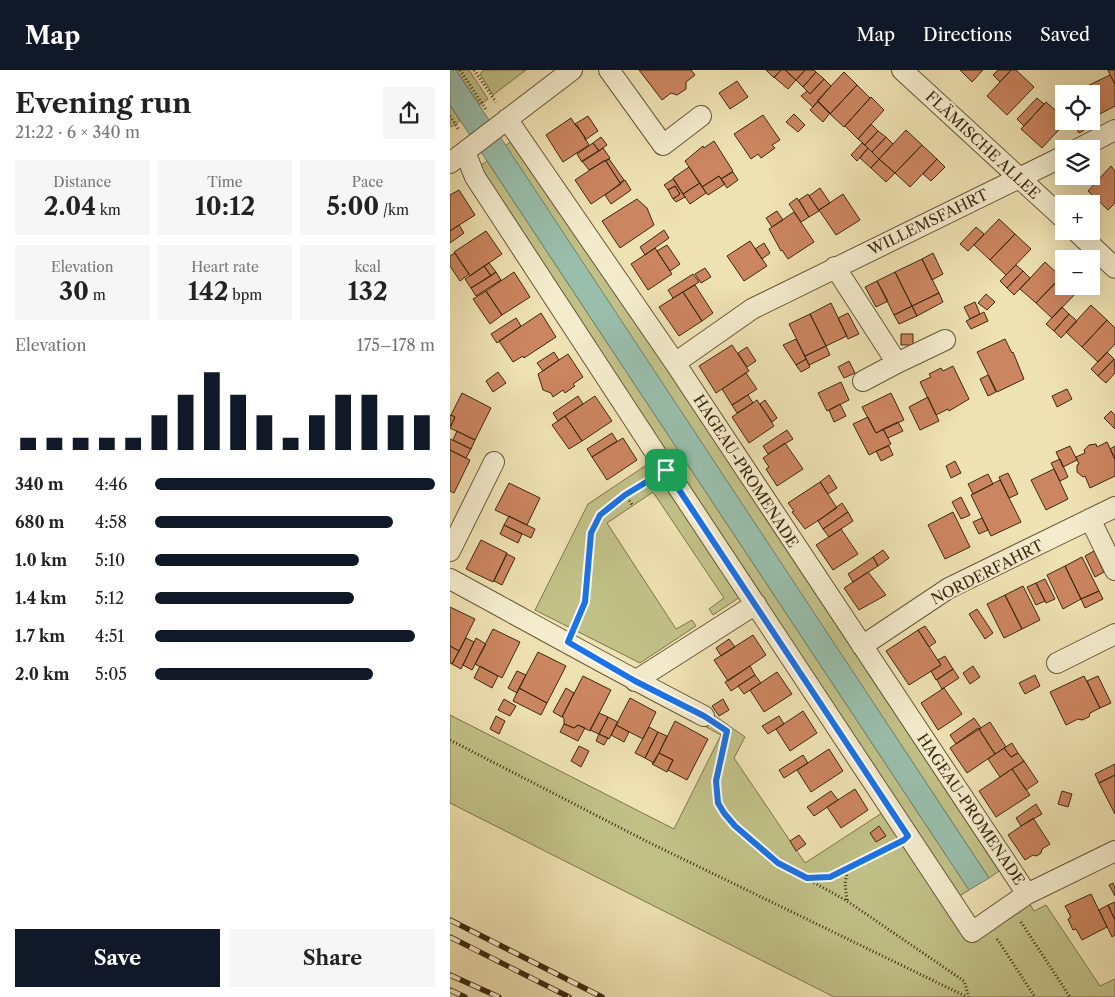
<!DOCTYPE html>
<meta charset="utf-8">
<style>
:root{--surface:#fff;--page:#f6f6f6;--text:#222;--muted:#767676;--accent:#111827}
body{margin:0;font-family:"Libre Caslon Text",serif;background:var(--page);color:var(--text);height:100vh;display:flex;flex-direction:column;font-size:19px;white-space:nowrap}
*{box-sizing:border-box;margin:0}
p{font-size:16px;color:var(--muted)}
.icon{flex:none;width:28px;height:28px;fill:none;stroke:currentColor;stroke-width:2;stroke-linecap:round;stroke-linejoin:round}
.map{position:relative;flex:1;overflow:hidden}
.drawer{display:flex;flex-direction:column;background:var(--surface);width:450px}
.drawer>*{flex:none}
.buttons{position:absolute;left:605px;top:15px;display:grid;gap:10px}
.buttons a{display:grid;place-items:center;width:45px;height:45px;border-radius:0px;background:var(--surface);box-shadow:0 5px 20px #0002;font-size:25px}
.pin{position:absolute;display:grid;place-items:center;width:42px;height:42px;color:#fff;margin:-21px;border-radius:10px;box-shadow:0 2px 8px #0006}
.round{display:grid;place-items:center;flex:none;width:52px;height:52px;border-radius:0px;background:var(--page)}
.summary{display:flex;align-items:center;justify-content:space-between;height:85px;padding:0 15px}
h1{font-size:28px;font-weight:800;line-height:38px}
.figures{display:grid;grid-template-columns:repeat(3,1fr);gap:8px;height:85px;padding:5px 15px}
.figures div{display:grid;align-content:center;border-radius:0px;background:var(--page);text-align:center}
.figures b{font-size:25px;font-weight:800}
.figures small{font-size:14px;font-weight:400}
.figures p{font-size:14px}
.chart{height:140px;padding:10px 15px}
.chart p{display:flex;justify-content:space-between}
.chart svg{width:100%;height:90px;margin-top:5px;stroke:var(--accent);stroke-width:6}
.action{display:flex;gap:10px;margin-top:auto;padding:10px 15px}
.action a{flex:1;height:58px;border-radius:0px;background:var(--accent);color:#fff;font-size:20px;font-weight:800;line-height:58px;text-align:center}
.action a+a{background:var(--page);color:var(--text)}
ul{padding:0 15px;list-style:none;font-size:16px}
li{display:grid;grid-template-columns:80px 60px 1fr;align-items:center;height:38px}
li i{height:12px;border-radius:6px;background:var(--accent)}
header{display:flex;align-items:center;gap:30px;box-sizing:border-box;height:70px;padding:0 25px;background:var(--accent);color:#fff}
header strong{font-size:24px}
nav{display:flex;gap:28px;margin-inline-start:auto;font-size:18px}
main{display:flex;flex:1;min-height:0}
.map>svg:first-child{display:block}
.green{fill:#c1c187;stroke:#7f754b}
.water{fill:#99beab;stroke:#74826d}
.building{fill:#cb8560;stroke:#3d290f}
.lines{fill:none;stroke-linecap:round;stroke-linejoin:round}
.minor-casing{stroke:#695738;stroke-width:22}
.path{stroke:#3d290f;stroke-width:3;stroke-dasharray:1 2.5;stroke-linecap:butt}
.minor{stroke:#f4eccd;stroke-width:20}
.rail-casing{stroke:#3d290f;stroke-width:5.5}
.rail{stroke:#f4eccd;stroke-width:4;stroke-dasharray:11;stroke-linecap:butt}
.route-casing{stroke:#fff;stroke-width:10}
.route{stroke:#1a73e8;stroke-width:6}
.labels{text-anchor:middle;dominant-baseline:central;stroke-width:4.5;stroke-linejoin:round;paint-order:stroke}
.street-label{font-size:15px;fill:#3d290f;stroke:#f4eccd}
</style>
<header>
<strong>Map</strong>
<nav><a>Map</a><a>Directions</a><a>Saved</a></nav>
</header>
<main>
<section class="drawer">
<div class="summary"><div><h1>Evening run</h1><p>21:22 · 6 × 340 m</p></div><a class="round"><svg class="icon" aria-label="share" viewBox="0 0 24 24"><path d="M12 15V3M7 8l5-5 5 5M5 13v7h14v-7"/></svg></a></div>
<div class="figures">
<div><p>Distance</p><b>2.04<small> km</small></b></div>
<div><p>Time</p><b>10:12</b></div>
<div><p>Pace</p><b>5:00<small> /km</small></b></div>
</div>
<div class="figures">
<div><p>Elevation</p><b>30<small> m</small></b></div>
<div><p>Heart rate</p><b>142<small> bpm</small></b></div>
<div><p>kcal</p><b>132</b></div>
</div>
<div class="chart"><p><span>Elevation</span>175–178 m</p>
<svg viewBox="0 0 160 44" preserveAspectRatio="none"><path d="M5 44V38M15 44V38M25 44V38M35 44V38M45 44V38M55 44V27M65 44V17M75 44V6M85 44V17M95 44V27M105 44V38M115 44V27M125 44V17M135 44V17M145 44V27M155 44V27"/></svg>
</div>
<ul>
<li><b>340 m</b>4:46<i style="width:100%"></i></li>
<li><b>680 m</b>4:58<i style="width:85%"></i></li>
<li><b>1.0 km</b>5:10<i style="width:73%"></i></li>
<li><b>1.4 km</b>5:12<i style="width:71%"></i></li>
<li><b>1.7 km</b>4:51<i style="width:93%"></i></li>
<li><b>2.0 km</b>5:05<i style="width:78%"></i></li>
</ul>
<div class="action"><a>Save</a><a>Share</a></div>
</section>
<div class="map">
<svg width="665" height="927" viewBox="0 0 665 927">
<rect width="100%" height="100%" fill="#eee1b2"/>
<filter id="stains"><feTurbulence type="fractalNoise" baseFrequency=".004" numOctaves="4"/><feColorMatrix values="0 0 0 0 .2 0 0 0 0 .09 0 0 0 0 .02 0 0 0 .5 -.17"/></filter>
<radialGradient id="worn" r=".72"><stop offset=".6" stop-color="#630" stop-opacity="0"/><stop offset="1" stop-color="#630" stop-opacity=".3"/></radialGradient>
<!-- green -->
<path class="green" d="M 6,0 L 19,0 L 38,29 L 30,35 Z
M 34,0 L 76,0 L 43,25 L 30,4 Z
M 0,35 L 10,51 L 1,57 L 0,55 Z
M 65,69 L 549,801 L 539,808 L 55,76 Z
M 37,91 L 519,820 L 508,827 L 27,98 Z
M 201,392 L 290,527 L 263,545 L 259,539 L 274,528 L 203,422 L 157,453 L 226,559 L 242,550 L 246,556 L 190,593 L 85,540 L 138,434 Z
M 254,638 L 295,667 L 284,688 L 355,793 L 432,743 L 518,872 L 579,833 L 584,841 L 596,835 L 650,916 L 665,909 L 665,927 L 384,927 L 0,733 L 0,645 L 224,759 L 271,665 L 247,652 Z"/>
<!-- water -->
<path class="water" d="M 0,0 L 6,0 L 539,808 L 519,820 L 0,35 Z"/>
<!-- building -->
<path class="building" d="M 189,0 L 241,0 L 245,5 L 236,12 L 236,19 L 227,25 L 221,23 L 212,30 Z
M 316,0 L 331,0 L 324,8 Z
M 331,0 L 335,0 L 346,10 L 338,19 L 324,7 Z
M 335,0 L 355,0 L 346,10 Z
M 355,0 L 364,0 L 366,2 L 353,17 L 346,10 Z
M 510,0 L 533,0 L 522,12 Z
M 548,0 L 561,0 L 550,12 L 543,5 Z
M 561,0 L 566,0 L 584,17 L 557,45 L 537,26 Z
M 658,0 L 665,0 L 665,14 L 660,5 Z
M 366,2 L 374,9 L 360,24 L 353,17 Z
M 394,2 L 407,15 L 380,44 L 367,31 Z
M 660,5 L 665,14 L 665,36 L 646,46 L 641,36 L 641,24 L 635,24 L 633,18 Z
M 374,9 L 381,16 L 363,37 L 351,26 L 357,21 L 360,24 Z
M 287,11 L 298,27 L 280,39 L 269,23 Z
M 407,15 L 420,28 L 394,57 L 380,44 Z
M 421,27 L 434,40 L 408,69 L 395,56 Z
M 587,28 L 594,34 L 574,56 L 567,49 Z
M 368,31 L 380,43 L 373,52 L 360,40 Z
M 596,32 L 614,48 L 614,51 L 617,51 L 592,78 L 571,59 Z
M 344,44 L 355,55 L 348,62 L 336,52 Z
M 313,45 L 330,70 L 322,75 L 325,78 L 311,88 L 308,84 L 301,89 L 284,64 Z
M 138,46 L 148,61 L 135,70 L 135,67 L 125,54 Z
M 121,48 L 126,56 L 127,55 L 139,75 L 113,92 L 96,65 Z
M 626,51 L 636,51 L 639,57 L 629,63 L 623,52 Z
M 421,54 L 428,61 L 415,75 L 408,69 Z
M 456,60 L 472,75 L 445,103 L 429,89 Z
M 428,61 L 436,67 L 422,82 L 415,75 Z
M 151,67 L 157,75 L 149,81 L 143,73 Z
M 436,67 L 443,74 L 429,89 L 422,82 Z
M 264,71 L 283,101 L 271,109 L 269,106 L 252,117 L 235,91 L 253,76 L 254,78 Z
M 143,73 L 149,81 L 132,92 L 127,84 Z
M 412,73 L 418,78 L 407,91 L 401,85 Z
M 472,75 L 487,89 L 460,117 L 445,103 Z
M 153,78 L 160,88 L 139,100 L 132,91 Z
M 418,78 L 429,89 L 421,98 L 410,88 Z
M 159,89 L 174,110 L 170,113 L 156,91 Z
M 429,89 L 445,103 L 436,112 L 421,98 Z
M 487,89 L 495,97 L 481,111 L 473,104 Z
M 155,90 L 171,114 L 141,134 L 125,110 Z
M 661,96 L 665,101 L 665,133 L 658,140 L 638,121 Z
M 239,97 L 250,113 L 233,124 L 223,108 Z
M 283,102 L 288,110 L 277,118 L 271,109 Z
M 269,106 L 275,114 L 258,125 L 252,117 Z
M 223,109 L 235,127 L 226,132 L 223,129 L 230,124 L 225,116 L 218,120 L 214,115 Z
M 175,110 L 181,120 L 161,134 L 155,125 Z
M 250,113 L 256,123 L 240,134 L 233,124 Z
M 225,116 L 230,124 L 223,129 L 218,120 Z
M 370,118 L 380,133 L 369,140 L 359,126 Z
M 9,120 L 25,145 L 0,161 L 0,125 Z
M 358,124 L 369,141 L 359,147 L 349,130 Z
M 393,124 L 410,150 L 386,165 L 369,140 Z
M 347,128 L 359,147 L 351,152 L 339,134 Z
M 187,129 L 197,138 L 204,155 L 170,178 L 152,151 Z
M 327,141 L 333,150 L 322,157 L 316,148 Z
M 344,142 L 364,172 L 338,189 L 332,180 L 331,181 L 319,159 Z
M 549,149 L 565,164 L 540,190 L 524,175 Z
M 9,155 L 14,163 L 0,173 L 0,161 Z
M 526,157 L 534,164 L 518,181 L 510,174 Z
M 214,160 L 219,168 L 195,185 L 190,177 Z
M 36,161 L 52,184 L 20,206 L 4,182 Z
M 565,164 L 581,179 L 556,205 L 540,190 Z
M 300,171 L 317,196 L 294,211 L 277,186 Z
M 314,173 L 320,183 L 312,189 L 305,179 Z
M 217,175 L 230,194 L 220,201 L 207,181 Z
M 205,178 L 222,204 L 198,220 L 181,194 Z
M 5,183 L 19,204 L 10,211 L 0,196 L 0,186 Z
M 483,183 L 493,204 L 482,210 L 472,189 Z
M 472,189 L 489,223 L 462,236 L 445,202 Z
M 595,192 L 611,207 L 586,233 L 570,219 Z
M 39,193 L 46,202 L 41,206 L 34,196 Z
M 566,195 L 573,201 L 557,218 L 550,211 Z
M 34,196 L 41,206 L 21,218 L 15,209 Z
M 255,198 L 261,207 L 251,213 L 245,204 Z
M 573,201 L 580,208 L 564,225 L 557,218 Z
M 46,202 L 51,210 L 26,226 L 21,218 Z
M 64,202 L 80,227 L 52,245 L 36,221 Z
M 445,202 L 462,236 L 444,245 L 427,211 Z
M 243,204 L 249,212 L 223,228 L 218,220 Z
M 611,207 L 614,210 L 614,216 L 621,216 L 627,222 L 602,248 L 586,233 Z
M 427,211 L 438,231 L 426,237 L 415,217 Z
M 245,215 L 263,243 L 252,251 L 233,222 Z
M 36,221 L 52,245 L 40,254 L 23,229 Z
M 233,222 L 252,251 L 229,266 L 209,237 Z
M 489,223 L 493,232 L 467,246 L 462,236 Z
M 536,224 L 545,232 L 537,240 L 528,233 Z
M 525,232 L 530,244 L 520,249 L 514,237 Z
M 381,233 L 397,266 L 376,276 L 360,244 Z
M 641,235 L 657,250 L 632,277 L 616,262 Z
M 462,236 L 467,246 L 449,254 L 444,245 Z
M 612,237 L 619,244 L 604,261 L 596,254 Z
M 534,242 L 538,251 L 521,259 L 516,251 Z
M 91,243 L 106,267 L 74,288 L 73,286 L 63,292 L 49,271 Z
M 398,243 L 409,264 L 398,269 L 388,248 Z
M 360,244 L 376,276 L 355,286 L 339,254 Z
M 619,244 L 627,251 L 611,268 L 604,261 Z
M 66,248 L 71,256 L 47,273 L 41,264 Z
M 657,250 L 665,258 L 665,274 L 648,292 L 632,277 Z
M 451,264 L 463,264 L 463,275 L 451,275 Z
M 346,269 L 356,289 L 346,295 L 333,275 Z
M 555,269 L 562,283 L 563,282 L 574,309 L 547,322 L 527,282 Z
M 282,275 L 299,301 L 266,323 L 249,296 Z
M 376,276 L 380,285 L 359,295 L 355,286 Z
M 297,277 L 306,291 L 297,297 L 288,283 Z
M 104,282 L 109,290 L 93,301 L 87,293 Z
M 657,282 L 664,289 L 648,306 L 641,299 Z
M 118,284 L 133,307 L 123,314 L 125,316 L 115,323 L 113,320 L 103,327 L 101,323 L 93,320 L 88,304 Z
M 356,289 L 360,297 L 351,302 L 346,295 Z
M 664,289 L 665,303 L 656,313 L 648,306 Z
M 399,291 L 405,303 L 394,308 L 388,297 Z
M 503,296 L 519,329 L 499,341 L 498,339 L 486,345 L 470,312 L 481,307 L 479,304 L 491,298 L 493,301 Z
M 48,302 L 56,313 L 43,322 L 36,311 Z
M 296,303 L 307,319 L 282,335 L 272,319 Z
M 538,305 L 546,322 L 538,326 L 530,309 Z
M 391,312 L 399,330 L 377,341 L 368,323 Z
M 617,319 L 622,329 L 607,337 L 602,326 Z
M 12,323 L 41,338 L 25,370 L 0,358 L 5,347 L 1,345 Z
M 441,323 L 454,350 L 426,363 L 412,337 Z
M 298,325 L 303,333 L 287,343 L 282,335 Z
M 128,326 L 133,334 L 108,351 L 103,343 Z
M 145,326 L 162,351 L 132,371 L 115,346 Z
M 478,327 L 489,351 L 470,360 L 459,337 Z
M 307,330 L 324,356 L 299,373 L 282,347 Z
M 315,330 L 327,348 L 322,352 L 310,334 Z
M 390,334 L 396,346 L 384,352 L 379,340 Z
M 661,341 L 665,345 L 665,359 L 654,348 Z
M 1,345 L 5,347 L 0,357 L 0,346 Z
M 115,346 L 132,371 L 119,379 L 102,355 Z
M 418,347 L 426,363 L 433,359 L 441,374 L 419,385 L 403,354 Z
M 448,352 L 453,361 L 438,368 L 433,359 Z
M 337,360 L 343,369 L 318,384 L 313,376 Z
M 7,361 L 25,370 L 21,379 L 3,370 Z
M 162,363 L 167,371 L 142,387 L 137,379 Z
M 173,368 L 187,390 L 157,410 L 142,387 Z
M 0,369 L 21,379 L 16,388 L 0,380 Z
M 657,372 L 665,389 L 665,406 L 640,418 L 635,406 L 633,407 L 627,402 L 627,395 L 629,394 L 626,387 L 635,383 L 634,380 L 639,375 L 646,374 L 647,377 Z
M 335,373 L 353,399 L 327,416 L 316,399 L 319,397 L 313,388 Z
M 439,376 L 443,385 L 431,391 L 426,381 Z
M 620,376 L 627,390 L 613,397 L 606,382 Z
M 665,376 L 665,389 L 660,379 Z
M 0,380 L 20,390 L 4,423 L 0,421 Z
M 610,389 L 618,407 L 610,411 L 601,393 Z
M 505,391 L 511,403 L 501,408 L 496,396 Z
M 604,399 L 618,429 L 596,440 L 581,410 Z
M 558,403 L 568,424 L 559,428 L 549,407 Z
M 538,404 L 543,414 L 523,424 L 518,414 Z
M 379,405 L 387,418 L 378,424 L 370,412 Z
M 550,410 L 571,452 L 541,466 L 521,425 Z
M 370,412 L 387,438 L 355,459 L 342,442 L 344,441 L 338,433 Z
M 59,413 L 90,428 L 77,455 L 45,440 Z
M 511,427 L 520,445 L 511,449 L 502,432 Z
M 392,433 L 398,442 L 373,459 L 368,451 Z
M 398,442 L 403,451 L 379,467 L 373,459 Z
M 503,442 L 520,477 L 495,489 L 478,455 Z
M 59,446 L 85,459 L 81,468 L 54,455 Z
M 532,448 L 538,460 L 529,464 L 523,452 Z
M 54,455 L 72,464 L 68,473 L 50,464 Z
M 391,459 L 408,484 L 383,500 L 366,475 Z
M 31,470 L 57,483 L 43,512 L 16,499 Z
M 433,480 L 439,488 L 428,496 L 423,487 Z
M 644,481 L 654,502 L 645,507 L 635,486 Z
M 57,484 L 65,488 L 52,515 L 44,511 Z
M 423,487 L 428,496 L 403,512 L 398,504 Z
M 632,487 L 649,521 L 631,529 L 615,496 Z
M 615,496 L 631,529 L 613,539 L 597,505 Z
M 418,502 L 436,525 L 409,540 L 394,518 Z
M 595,509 L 605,529 L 596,533 L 586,513 Z
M 586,513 L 595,531 L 586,535 L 577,517 Z
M 573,516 L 590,550 L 572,559 L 555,525 Z
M 649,521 L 653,529 L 635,538 L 631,529 Z
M 555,525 L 572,559 L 554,568 L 537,534 Z
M 0,537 L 25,549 L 9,581 L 0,576 Z
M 527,539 L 543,563 L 535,569 L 519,544 Z
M 475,556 L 486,572 L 479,577 L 468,560 Z
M 43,559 L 70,572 L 52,608 L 25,594 Z
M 468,560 L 491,595 L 459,615 L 436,581 Z
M 303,565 L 316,585 L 278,611 L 264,590 Z
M 16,568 L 24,572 L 11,599 L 2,594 Z
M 26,568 L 36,574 L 22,600 L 13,595 Z
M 279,569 L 285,577 L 271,586 L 266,578 Z
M 0,576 L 9,581 L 2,594 L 0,593 Z
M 88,582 L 116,596 L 97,633 L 69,618 Z
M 495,586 L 503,599 L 486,610 L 481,601 L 491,595 L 488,590 Z
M 30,596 L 48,606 L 42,618 L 24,608 Z
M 300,596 L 305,605 L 281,621 L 275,612 Z
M 523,596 L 530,607 L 520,614 L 513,603 Z
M 503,599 L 509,608 L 492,619 L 487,610 Z
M 67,601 L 76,605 L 67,623 L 58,618 Z
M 327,602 L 342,624 L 314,642 L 300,620 Z
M 305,605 L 311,613 L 294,624 L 288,616 Z
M 585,605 L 590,616 L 575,624 L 569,613 Z
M 133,606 L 161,620 L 140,661 L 128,655 L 124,658 L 114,654 L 114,648 L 112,647 Z
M 634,606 L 650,638 L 640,643 L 639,647 L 632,650 L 628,649 L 616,655 L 600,622 Z
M 648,606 L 661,633 L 650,638 L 637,611 Z
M 69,618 L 97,633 L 91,645 L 63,631 Z
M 116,618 L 124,623 L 112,647 L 103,642 Z
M 494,618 L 512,644 L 488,660 L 471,633 Z
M 180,628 L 206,642 L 193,669 L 166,655 Z
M 54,629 L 66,636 L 60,646 L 48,640 Z
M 273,629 L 279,640 L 269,646 L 262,636 Z
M 353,641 L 367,663 L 340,681 L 326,659 Z
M 149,643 L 158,647 L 149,664 L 140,660 Z
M 46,646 L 55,651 L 49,664 L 40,659 Z
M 329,646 L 334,654 L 318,664 L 312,656 Z
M 158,647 L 168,652 L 159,669 L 149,664 Z
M 524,648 L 531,658 L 506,674 L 500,665 Z
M 225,651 L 258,669 L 237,710 L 218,700 L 223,690 L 209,683 Z
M 540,652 L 556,677 L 545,684 L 529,659 Z
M 114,654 L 124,658 L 128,655 L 135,658 L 128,671 L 110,662 Z
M 166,655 L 179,662 L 174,672 L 161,665 Z
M 199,657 L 208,662 L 195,688 L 185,683 Z
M 528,658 L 545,684 L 517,703 L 500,678 Z
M 208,662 L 217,666 L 204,693 L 195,688 Z
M 149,664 L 158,668 L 154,675 L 146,671 Z
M 562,673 L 568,683 L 561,687 L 554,678 Z
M 129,676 L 139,681 L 131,697 L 121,691 Z
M 554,678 L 561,687 L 568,683 L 574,691 L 550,707 L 538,689 Z
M 379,679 L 393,701 L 361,722 L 347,700 Z
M 209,683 L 223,690 L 217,702 L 202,694 Z
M 353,685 L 358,693 L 334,708 L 329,700 Z
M 574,691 L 588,712 L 576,720 L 562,699 Z
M 665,694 L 665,705 L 649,713 L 645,704 Z
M 562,699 L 580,725 L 546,747 L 529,721 Z
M 665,705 L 665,744 L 649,713 Z
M 405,719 L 418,740 L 391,758 L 377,737 Z
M 381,721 L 388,730 L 364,746 L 357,737 Z
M 612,721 L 622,724 L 618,737 L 608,734 Z
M 586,734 L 592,744 L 571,756 L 566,748 Z
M 583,748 L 600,774 L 592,779 L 591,783 L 587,786 L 583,785 L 575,790 L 558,765 Z
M 429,756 L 436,766 L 426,772 L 420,763 Z
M 349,765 L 356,774 L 346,781 L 340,771 Z
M 663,813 L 665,818 L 665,826 L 659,815 Z
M 641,824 L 657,857 L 632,870 L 626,859 L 623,860 L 618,849 L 621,847 L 615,836 Z
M 665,832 L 665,850 L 658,835 Z
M 658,835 L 665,850 L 665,865 L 662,867 L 649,840 Z"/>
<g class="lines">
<!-- minor casing -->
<g class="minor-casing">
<path id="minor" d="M 159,0 L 213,75 L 251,46
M 452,0 L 614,149
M 57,49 L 225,293 L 577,824
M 628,79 L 665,60
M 15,82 L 25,107 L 216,399 L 522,862 L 577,824 L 665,781
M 0,93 L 122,0
M 626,161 L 665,198
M 385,197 L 447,293 L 495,270
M 225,293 L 302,239 L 614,86
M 413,311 L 447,293
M 640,449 L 665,500
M 0,481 L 44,392
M 0,509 C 85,555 168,602 254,646
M 412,576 L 499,518 L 665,437
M 607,593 L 665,564
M 185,611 L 306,534"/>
</g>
<!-- path -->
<path class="path" d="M 10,0 L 37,41
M 24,0 L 46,32
M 0,46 L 9,60
M 175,425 L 183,436
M 126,554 L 135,532 L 141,463 L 150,445 L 175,425 L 199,410
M 271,657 L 277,661 L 266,711 L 267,723 L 268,733 L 274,743 L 285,756 L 329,793 L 397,831 L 514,911 L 519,927
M 0,670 L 198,772 L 517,927
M 357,808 L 380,807 L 398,797
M 397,830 L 395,814 L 398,797 L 441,777
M 571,852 L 620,927
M 547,869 L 585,927"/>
<!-- minor -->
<use href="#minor" class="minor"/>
<!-- rail casing -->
<g class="rail-casing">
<path id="rail" d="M 0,850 L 152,927
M 0,867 L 119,927
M 0,905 L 49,927
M 0,920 L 15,927"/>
</g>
<!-- rail -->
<use href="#rail" class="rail"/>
</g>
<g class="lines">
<!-- route casing -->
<g class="route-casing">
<path id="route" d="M 216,400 L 458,766 L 454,770 L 380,807 L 357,808 L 328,793 L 285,756 L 274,743 L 268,733 L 266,711 L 277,661 L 254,646 L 185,611 L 118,572 L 135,532 L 141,463 L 150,445 L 175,425 Z"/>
</g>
<!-- route -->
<use href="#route" class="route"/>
</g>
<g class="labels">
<!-- street labels -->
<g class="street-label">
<text transform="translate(533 75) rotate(43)">FLÄMISCHE ALLEE</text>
<text transform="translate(478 152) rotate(-26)">WILLEMSFAHRT</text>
<text transform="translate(296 401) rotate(57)">HAGEAU-PROMENADE</text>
<text transform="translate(537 502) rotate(-27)">NORDERFAHRT</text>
<text transform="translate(521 739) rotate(56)">HAGEAU-PROMENADE</text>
</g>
</g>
<rect width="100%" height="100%" filter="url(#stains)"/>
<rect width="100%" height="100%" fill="url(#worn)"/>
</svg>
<div class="buttons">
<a><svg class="icon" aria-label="locate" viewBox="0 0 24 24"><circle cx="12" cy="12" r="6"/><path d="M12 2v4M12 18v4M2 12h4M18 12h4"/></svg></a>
<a><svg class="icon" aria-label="layers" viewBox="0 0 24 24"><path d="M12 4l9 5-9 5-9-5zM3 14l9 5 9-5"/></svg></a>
<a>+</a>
<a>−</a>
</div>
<div class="pin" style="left:216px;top:400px;background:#1e9e55"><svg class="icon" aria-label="arrive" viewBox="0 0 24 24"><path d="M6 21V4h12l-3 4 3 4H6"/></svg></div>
</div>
</main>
